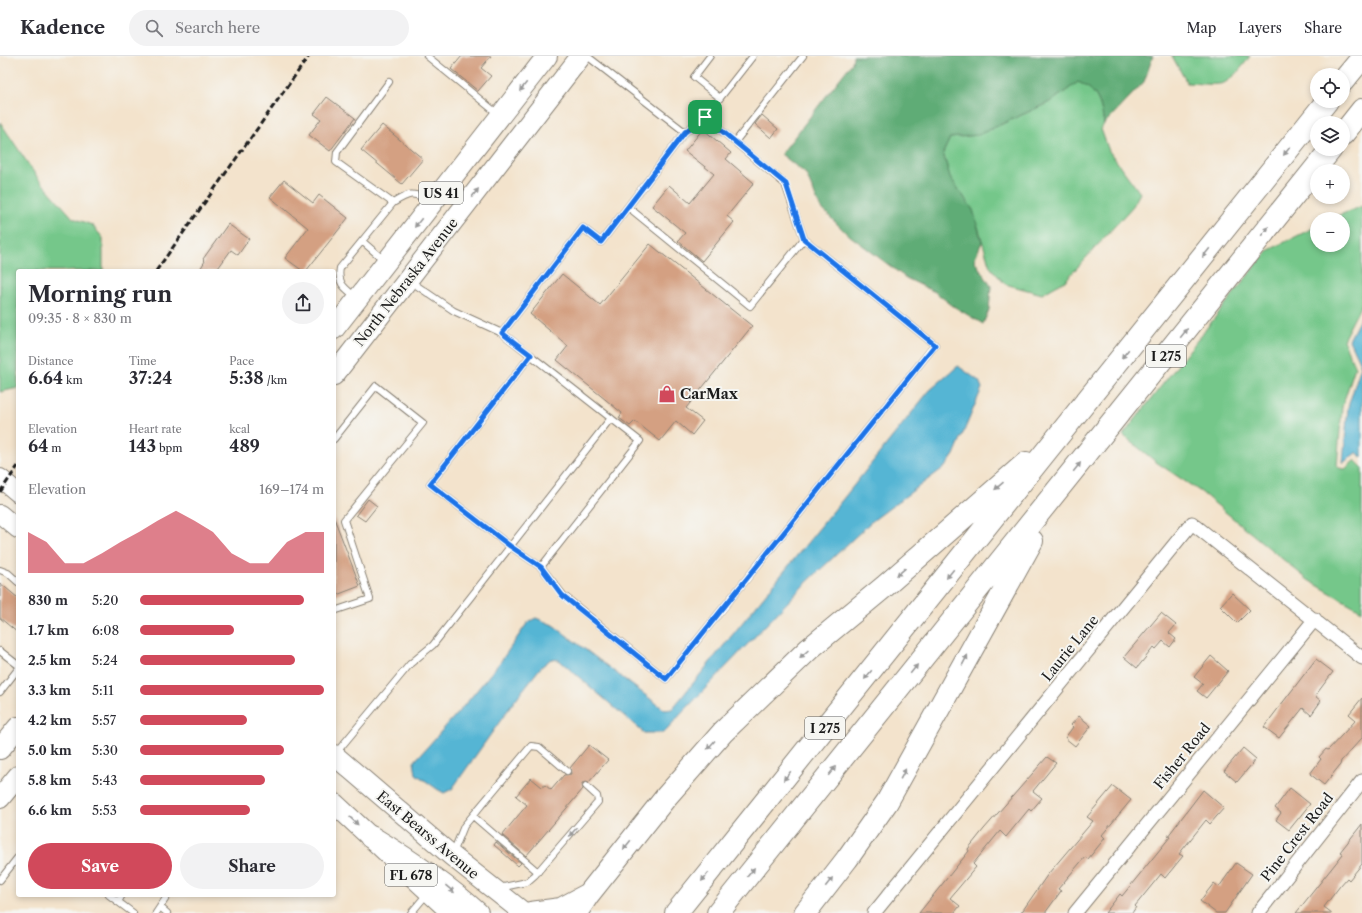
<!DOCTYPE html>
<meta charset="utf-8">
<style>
:root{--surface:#fff;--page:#f2f2f3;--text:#2b2b33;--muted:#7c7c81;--line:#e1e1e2;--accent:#d1495b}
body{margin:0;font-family:"Libre Caslon Text",serif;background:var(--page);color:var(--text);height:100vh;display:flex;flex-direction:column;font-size:15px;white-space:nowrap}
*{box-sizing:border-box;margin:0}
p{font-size:13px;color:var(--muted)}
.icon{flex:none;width:22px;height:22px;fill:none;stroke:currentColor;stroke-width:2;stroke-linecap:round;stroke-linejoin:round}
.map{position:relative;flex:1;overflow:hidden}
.side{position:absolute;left:16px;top:213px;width:320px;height:628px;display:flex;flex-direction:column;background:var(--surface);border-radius:4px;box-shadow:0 2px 6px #0003}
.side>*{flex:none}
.fabs{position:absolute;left:1310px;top:12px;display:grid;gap:8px}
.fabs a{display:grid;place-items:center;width:40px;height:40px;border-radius:50%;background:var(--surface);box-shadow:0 2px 6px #0003;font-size:20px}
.pin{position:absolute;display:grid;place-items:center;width:34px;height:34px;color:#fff;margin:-17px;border-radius:8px;box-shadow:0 2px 6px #0006}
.round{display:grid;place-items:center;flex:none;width:42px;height:42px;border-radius:21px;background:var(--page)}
.summary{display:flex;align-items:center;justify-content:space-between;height:68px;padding:0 12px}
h1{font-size:22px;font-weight:700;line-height:30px}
.figures{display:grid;grid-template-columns:repeat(3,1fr);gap:6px;height:68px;padding:4px 12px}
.figures div{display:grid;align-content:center}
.figures b{font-size:17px;font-weight:700}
.figures small{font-size:11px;font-weight:400}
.figures p{font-size:11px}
.chart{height:112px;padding:8px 12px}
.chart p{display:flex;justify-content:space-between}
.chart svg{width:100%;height:72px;margin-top:4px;fill:var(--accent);opacity:.7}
.cta{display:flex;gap:8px;margin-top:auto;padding:8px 12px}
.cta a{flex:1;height:46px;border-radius:24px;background:var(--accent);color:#fff;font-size:16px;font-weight:700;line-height:46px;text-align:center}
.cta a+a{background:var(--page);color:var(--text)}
ul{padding:0 12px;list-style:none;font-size:13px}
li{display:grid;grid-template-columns:64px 48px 1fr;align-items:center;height:30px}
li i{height:10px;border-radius:5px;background:var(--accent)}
header{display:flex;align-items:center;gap:24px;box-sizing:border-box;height:56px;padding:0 20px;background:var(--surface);border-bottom:1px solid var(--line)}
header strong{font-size:19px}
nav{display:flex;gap:22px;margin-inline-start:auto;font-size:14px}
.search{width:280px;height:36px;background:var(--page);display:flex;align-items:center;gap:10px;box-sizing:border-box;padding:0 14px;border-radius:22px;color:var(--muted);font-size:15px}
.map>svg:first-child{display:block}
.green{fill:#74c78a;stroke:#487253}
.forest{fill:#5fac76;stroke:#3e6449}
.water{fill:#55b5d4;stroke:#386878}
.building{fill:#d4a082}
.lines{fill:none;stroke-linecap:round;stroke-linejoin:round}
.lane-casing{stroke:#888074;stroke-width:8}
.street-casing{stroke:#888074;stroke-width:15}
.secondary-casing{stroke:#888074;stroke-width:20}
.primary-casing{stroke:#888074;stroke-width:22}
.highway-casing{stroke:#888074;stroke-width:24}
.lane{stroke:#fff;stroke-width:6}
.street{stroke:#fff;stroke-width:13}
.secondary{stroke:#fff;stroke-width:18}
.primary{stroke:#fff;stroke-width:20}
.highway{stroke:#fff;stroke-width:22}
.rail{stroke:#1c1c1c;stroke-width:3;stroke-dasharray:6 3;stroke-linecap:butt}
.oneway{fill:#999}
.route-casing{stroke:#fff;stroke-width:8}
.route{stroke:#1a73e8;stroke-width:5}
.labels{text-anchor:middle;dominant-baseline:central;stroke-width:4;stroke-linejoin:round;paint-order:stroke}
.shield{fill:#f6f6f2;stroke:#5d5d5c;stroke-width:1}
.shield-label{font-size:13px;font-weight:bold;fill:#1c1c1c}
.street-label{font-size:14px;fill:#1c1c1c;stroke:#f6f6f2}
.poi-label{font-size:14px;font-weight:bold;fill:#1c1c1c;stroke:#f6f6f2;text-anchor:start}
</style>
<header>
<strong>Kadence</strong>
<div class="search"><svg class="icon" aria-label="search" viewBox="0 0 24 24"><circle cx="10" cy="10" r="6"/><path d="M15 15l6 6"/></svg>Search here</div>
<nav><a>Map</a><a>Layers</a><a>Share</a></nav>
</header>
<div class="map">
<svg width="1362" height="857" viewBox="0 0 1362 857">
<rect width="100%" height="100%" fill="#f6f6f2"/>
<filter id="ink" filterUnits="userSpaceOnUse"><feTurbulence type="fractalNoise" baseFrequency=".025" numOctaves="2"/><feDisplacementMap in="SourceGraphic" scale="8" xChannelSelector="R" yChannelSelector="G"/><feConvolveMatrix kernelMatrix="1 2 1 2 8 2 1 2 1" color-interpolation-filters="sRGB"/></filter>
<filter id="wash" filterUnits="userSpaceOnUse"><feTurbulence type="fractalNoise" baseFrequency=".012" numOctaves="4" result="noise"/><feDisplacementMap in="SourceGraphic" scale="16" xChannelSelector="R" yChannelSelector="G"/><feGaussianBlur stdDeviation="0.9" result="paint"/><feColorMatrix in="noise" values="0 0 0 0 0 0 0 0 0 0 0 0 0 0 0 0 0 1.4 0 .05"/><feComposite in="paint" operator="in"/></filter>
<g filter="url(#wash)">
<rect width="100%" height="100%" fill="#f3e3cc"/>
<!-- green -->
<path class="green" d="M 1172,0 L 1250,0 C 1244,9 1234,22 1224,27 C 1216,30 1196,27 1187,27 Z
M 1078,26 C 1098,34 1101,48 1104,68 L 1101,73 L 1109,95 L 1140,137 L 1133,150 L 1065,225 L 1042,238 L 1005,228 L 990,211 L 973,154 L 950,121 L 943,97 L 950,82 L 978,79 L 1052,45 Z
M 0,66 L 37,121 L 73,162 L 92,169 L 103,182 L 103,215 L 18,215 L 18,332 L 0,336 Z
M 1362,150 L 1362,247 L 1343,284 L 1355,311 L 1342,351 L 1337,409 L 1339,412 L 1345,413 L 1355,404 L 1362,411 L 1362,555 L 1308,524 L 1201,436 L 1156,406 L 1123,379 L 1267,195 L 1317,170 L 1317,189 L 1343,189 L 1343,163 L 1330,163 Z"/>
<!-- forest -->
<path class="forest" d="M 853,0 L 1153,0 L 1144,26 L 1104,68 C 1101,48 1098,34 1078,26 L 1052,45 L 978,79 L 950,82 L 943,97 L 950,121 L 973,154 L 982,186 L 974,204 L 991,230 L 989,254 L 983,268 L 953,250 L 935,236 L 906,222 L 845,176 L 820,151 L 806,118 L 781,98 L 852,7 Z"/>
<!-- water -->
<path class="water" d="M 1362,259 L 1362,402 L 1357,396 L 1343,407 L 1348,351 L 1361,310 L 1349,284 Z
M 958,310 L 979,325 L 982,332 L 954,399 L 946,410 L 871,466 L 804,529 L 663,677 L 644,677 L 559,604 L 551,603 L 541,611 L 515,644 L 452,733 L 444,737 L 437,733 L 416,718 L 414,706 L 468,645 L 501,605 L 528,566 L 536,562 L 553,569 L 665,654 L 672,653 L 843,443 L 929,335 Z"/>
<g id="blocks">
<!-- building -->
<path class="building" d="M 462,0 L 491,0 L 481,12 L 491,20 L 478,35 L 451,13 Z
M 327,41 L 355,62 L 330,95 L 309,79 L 321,63 L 314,58 Z
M 762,59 L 778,73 L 771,82 L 755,68 Z
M 382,69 L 423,103 L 402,128 L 361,94 Z
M 703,73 L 731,97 L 726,103 L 754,127 L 727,160 L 734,166 L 702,205 L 678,185 L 685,177 L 652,150 L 669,129 L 690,147 L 714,118 L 685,95 Z
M 284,124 L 313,147 L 319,139 L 348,162 L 306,215 L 303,215 L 285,202 L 308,172 L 270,141 Z
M 228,168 L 249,183 L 238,199 L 231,194 L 216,215 L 199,215 L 205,205 L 203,203 Z
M 650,188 L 752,270 L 686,352 L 703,365 L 692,379 L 676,365 L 660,385 L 635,365 L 630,370 L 619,362 L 622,357 L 557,304 L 568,290 L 530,258 L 562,218 L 600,249 Z
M 368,443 L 377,450 L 365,465 L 356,459 Z
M 334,462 L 360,530 L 334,540 Z
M 0,527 L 18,542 L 18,577 L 0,562 Z
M 1232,537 L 1250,554 L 1237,567 L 1220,550 Z
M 1161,557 L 1176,569 L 1169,577 L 1176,583 L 1170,591 L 1163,585 L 1156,593 L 1154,591 L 1137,612 L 1124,601 Z
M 1211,600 L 1228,615 L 1206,642 L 1197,635 L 1203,628 L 1194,621 Z
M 1316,603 L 1333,616 L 1315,640 L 1321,645 L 1311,659 L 1303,652 L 1279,682 L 1264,671 Z
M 1362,642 L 1362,682 L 1341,705 L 1340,709 L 1324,729 L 1310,718 L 1321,703 L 1319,701 L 1326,693 L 1328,694 L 1356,664 L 1349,658 Z
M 1079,660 L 1091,670 L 1075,690 L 1065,682 L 1073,671 L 1071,669 Z
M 589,689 L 608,704 L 589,726 L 582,727 L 583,733 L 526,800 L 502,779 L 527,749 L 516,740 L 531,722 L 542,731 L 545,729 L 551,734 L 564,719 L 571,718 L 570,712 Z
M 1243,692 L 1256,703 L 1237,726 L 1224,715 Z
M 1047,701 L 1056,707 L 1033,735 L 1042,742 L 1031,755 L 1029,753 L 1006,781 L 1000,775 L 973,808 L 976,811 L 950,842 L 960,850 L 954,857 L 919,857 L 969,795 L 968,793 L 984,773 Z
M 1113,730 L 1131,744 L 1102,779 L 1105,782 L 1088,803 L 1085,801 L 1058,833 L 1061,835 L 1045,857 L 1021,857 L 1048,818 L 1093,765 L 1087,761 Z
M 1290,732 L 1310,748 L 1289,774 L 1276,764 L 1281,757 L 1275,752 Z
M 1203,734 L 1224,752 L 1210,768 L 1206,764 L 1179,798 L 1183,800 L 1165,822 L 1161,818 L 1135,850 L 1136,851 L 1132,857 L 1105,857 L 1120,838 L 1122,840 L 1170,781 L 1168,780 Z
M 1362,768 L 1362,808 L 1349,824 L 1347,822 L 1340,830 L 1324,851 L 1332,857 L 1296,857 L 1343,798 L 1340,796 Z
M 496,786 L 521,807 L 518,810 L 494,789 Z
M 1236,807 L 1252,818 L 1225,857 L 1216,857 L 1200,845 L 1214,827 L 1219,831 Z"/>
</g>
</g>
<g filter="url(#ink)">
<use href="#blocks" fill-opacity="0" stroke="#888074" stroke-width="1"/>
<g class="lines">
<!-- lane casing -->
<g class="lane-casing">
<path id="lane" d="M 427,0 L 498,58
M 587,0 L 685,76
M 710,0 L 694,21 L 720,42
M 389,26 L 337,96 L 336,106 L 393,147 C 409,137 413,135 430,145
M 735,86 L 803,0
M 628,151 L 750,250 L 804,183
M 362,185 L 385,205
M 410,225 L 454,255 L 502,277 L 640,385 L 541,511
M 356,241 C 345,232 337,228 340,212 L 393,147
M 502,277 L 583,172 L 601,186 L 685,76 L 705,61 L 753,0
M 531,299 L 430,428 L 510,490 L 541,511 L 563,539 L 666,623 L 935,289 L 804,183 L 785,128 L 705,61
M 334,383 L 376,330 L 423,367 L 344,464 L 370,543 L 334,555
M 0,514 L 8,517 L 18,526
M 0,595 L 18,609
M 0,636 L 18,613
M 336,697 L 410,608 L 433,589 L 611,362
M 473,760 L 538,816
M 453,797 L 464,770 L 531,690 L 539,691 L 567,715
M 0,824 L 18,801
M 499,832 L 527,826 L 535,819 L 598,746 L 597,740 L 586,730
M 109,839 L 133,857
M 118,846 L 122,839
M 160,851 L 167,857
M 156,857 L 168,839
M 411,857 L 427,838"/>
</g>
<!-- street casing -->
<g class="street-casing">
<path id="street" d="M 874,857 L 1192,467 L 1362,602
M 1075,857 L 1315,563
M 1258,857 L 1362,725"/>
</g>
<!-- secondary casing -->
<g class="secondary-casing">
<path id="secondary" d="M 0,422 L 18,437
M 0,458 L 18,473"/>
</g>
<!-- primary casing -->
<g class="primary-casing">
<path id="primary" d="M 334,273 L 547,0
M 334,319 L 581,0
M 0,693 L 18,671
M 334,699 L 452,800 L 524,857
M 0,742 L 18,720
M 334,747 L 452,857"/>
</g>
<!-- highway casing -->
<g class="highway-casing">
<path id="highway" d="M 1343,25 L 1362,2
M 1343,78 L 1362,54
M 371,781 C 409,804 444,827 477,857
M 531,857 L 561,853 L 587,839
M 576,857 L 588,839 L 666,741 L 723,676 L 809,593 L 884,531 L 1026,407
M 676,857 L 1327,45
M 718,857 L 1331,93
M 805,857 L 847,803 L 887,746 L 1032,485"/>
</g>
<!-- lane -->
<use href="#lane" class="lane"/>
<!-- street -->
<use href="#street" class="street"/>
<!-- secondary -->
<use href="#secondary" class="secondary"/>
<!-- primary -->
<use href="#primary" class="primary"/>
<!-- highway -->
<use href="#highway" class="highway"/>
<!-- rail -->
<path class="rail" d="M 156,215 L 309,0
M 0,436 L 18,410"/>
</g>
<!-- one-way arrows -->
<defs><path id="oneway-solid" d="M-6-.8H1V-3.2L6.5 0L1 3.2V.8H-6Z"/></defs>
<g class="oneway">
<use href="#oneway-solid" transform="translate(523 31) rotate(128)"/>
<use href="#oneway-solid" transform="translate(1287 95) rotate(129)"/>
<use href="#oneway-solid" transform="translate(475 137) rotate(-52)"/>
<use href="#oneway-solid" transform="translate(418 167) rotate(128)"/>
<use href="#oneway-solid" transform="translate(1265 175) rotate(-51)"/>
<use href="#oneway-solid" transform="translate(1206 197) rotate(129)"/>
<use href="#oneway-solid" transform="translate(1184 277) rotate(-51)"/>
<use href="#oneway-solid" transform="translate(1125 298) rotate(129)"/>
<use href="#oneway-solid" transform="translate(1077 411) rotate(-51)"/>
<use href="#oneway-solid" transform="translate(999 430) rotate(139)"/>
<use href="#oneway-solid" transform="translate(901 516) rotate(139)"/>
<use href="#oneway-solid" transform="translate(950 518) rotate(129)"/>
<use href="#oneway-solid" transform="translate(804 598) rotate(138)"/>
<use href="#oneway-solid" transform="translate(965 604) rotate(-62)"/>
<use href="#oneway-solid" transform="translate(914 613) rotate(-51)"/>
<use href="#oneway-solid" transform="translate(868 619) rotate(129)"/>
<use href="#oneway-solid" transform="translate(711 689) rotate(132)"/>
<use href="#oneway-solid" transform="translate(832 715) rotate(-51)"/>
<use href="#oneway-solid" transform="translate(903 718) rotate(-62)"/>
<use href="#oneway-solid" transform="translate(787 720) rotate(129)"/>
<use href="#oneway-solid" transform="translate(354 765) rotate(43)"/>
<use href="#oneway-solid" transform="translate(573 776) rotate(131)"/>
<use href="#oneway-solid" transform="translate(627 789) rotate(129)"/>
<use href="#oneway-solid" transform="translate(751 816) rotate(-51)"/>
<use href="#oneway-solid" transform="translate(705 821) rotate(129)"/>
<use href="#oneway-solid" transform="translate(829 826) rotate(-52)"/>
<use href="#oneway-solid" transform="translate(450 833) rotate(40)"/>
</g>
</g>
<g class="lines" filter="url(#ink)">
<!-- route casing -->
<g class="route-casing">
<path id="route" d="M 705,61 L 786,128 L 804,183 L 935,289 L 666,623 L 562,539 L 541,511 L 510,490 L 430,428 L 531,299 L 502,277 L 583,172 L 601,186 L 685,76 Z"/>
</g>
<!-- route -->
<use href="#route" class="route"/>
</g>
<!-- icons -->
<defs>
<g id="shop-bare" transform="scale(1.38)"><path d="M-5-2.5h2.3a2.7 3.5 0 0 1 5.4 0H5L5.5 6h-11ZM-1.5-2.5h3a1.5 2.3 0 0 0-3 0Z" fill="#d1495b" stroke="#f6f6f2" stroke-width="2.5" paint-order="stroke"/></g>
</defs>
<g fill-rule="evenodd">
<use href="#shop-bare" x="667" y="338"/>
</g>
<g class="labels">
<!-- shield labels -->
<g class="shield">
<rect x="419" y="126" width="44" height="22" rx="3"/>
<rect x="1146" y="289" width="40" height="22" rx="3"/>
<rect x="805" y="661" width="40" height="22" rx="3"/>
<rect x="385" y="808" width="52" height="22" rx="3"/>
</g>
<g class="shield-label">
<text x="441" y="137">US 41</text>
<text x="1166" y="300">I 275</text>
<text x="825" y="672">I 275</text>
<text x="411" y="819">FL 678</text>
</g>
<!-- street labels -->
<g class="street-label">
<text transform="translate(406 226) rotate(-52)">North Nebraska Avenue</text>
<text transform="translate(1070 592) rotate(-51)">Laurie Lane</text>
<text transform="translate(1182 700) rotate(-51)">Fisher Road</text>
<text transform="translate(428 779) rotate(40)">East Bearss Avenue</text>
<text transform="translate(1297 781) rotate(-52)">Pine Crest Road</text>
</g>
<!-- poi labels -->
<g class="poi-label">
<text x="680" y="338">CarMax</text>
</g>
</g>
</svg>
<div class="fabs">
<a><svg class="icon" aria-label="locate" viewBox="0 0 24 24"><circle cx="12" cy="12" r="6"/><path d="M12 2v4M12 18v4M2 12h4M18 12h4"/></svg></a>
<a><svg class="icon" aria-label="layers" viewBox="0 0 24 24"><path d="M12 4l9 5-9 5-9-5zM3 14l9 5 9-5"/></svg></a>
<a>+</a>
<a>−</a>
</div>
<div class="pin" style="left:705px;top:61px;background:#1e9e55"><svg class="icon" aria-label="arrive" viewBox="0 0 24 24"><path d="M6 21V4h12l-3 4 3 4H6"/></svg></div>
<section class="side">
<div class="summary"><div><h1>Morning run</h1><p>09:35 · 8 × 830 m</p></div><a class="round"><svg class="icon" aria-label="share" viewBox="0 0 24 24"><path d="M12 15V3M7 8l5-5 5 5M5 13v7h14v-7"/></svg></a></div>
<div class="figures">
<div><p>Distance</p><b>6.64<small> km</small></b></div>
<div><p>Time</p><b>37:24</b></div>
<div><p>Pace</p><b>5:38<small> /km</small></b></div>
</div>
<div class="figures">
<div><p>Elevation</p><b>64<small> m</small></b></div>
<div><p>Heart rate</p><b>143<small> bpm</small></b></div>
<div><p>kcal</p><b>489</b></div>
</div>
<div class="chart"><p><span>Elevation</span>169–174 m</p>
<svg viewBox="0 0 160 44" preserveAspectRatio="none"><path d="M0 44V19L10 25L20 38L30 38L40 32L50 25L60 19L70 12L80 6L90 12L100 19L110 32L120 38L130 38L140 25L150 19L160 19V44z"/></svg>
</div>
<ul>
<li><b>830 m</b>5:20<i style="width:89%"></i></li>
<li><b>1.7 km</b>6:08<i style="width:51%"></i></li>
<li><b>2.5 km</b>5:24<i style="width:84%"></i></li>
<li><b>3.3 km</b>5:11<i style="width:100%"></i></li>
<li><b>4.2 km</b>5:57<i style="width:58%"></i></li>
<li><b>5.0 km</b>5:30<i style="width:78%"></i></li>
<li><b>5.8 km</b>5:43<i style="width:68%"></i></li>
<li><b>6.6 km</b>5:53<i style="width:60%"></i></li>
</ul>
<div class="cta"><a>Save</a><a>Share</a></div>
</section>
</div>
